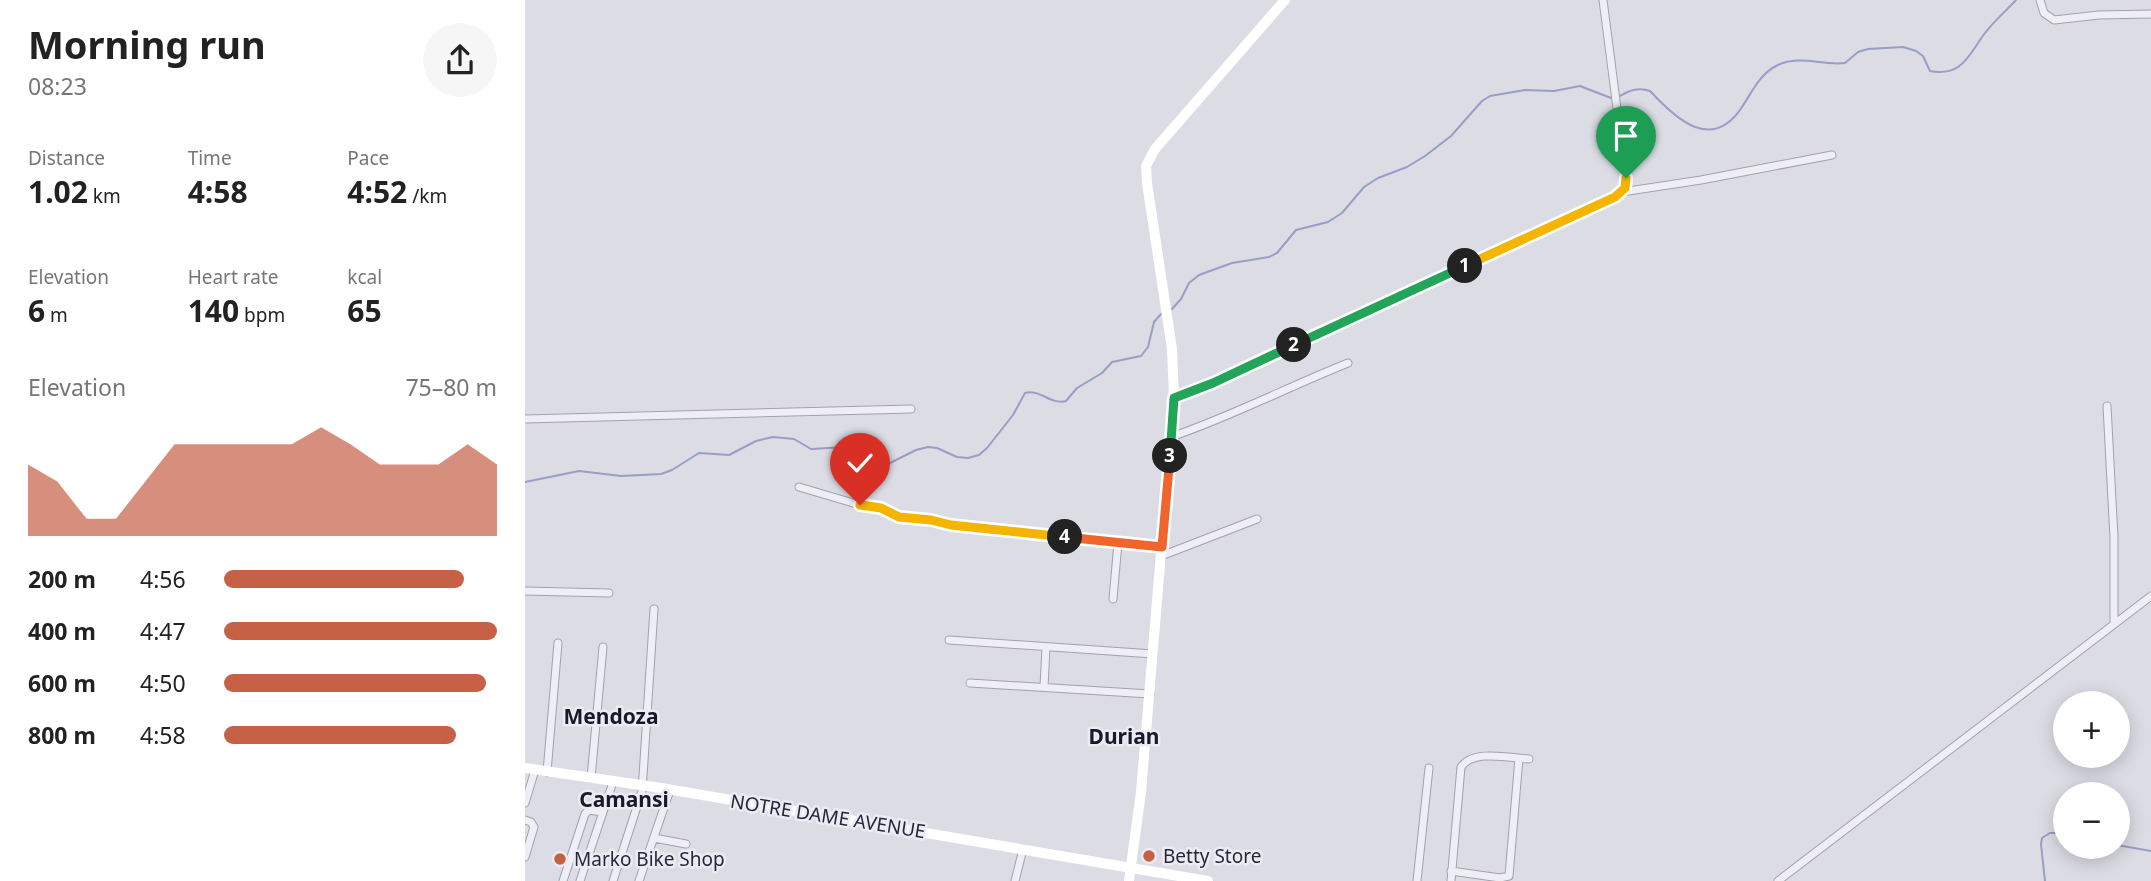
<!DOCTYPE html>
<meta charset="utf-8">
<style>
:root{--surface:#fff;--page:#f6f6f6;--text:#222;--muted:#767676;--accent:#c66146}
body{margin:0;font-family:"Noto Sans",sans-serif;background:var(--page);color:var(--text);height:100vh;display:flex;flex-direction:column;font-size:26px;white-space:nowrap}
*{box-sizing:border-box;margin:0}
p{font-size:23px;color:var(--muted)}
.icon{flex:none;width:38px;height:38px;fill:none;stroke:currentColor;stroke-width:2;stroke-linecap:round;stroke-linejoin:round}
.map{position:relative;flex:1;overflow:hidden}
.drawer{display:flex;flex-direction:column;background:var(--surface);width:525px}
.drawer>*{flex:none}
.buttons{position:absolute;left:1528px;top:691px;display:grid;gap:14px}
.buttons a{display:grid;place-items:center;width:77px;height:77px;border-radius:50%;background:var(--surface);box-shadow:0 4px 18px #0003;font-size:35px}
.pin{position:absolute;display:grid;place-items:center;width:60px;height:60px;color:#fff;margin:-72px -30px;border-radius:50% 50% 50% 0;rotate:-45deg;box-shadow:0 0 7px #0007}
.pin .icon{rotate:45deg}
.km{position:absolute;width:35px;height:35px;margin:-18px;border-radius:50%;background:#222;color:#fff;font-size:19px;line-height:35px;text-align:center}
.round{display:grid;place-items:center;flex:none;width:74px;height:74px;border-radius:37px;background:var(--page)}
.overview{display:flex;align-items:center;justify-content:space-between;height:119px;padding:0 28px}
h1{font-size:38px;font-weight:700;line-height:52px}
.stats{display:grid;grid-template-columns:repeat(3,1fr);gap:10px;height:119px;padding:7px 28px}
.stats div{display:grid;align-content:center}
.stats b{font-size:30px;font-weight:700}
.stats small{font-size:19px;font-weight:400}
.stats p{font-size:19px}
.chart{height:196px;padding:14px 28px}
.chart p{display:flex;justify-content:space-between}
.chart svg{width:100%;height:126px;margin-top:7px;fill:var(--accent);opacity:.7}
ul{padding:0 28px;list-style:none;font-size:23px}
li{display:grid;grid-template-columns:112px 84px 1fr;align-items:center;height:52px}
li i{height:18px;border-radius:9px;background:var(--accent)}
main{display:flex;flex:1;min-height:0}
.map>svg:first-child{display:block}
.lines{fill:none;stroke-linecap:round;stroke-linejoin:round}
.stream{stroke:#989ec4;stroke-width:2}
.street-casing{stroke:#a2a2af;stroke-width:9}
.street{stroke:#eeeef4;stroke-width:7}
.secondary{stroke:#fff;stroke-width:10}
.split-1-casing{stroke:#fff;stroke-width:14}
.split-2-casing{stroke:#fff;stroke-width:14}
.split-3-casing{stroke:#fff;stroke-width:14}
.split-4-casing{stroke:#fff;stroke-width:14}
.split-5-casing{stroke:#fff;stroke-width:14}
.split-1{stroke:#f5b400;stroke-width:9}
.split-2{stroke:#22a559;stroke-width:9}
.split-3{stroke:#22a559;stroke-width:9}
.split-4{stroke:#f0652b;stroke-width:9}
.split-5{stroke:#f5b400;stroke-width:9}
.poi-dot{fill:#c66146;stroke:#ebecf3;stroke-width:2.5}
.labels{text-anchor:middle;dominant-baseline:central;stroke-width:5;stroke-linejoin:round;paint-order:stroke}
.street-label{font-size:19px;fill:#27273b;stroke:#ebecf3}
.poi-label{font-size:19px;fill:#27273b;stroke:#ebecf3;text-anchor:start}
.neighbourhood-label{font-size:21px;font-weight:bold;fill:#1a192b;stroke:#ebecf3}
</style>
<main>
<section class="drawer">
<div class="overview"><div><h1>Morning run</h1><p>08:23</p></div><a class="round"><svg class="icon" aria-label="share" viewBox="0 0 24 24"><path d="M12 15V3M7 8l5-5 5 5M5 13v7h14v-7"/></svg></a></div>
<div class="stats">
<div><p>Distance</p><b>1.02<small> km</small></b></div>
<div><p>Time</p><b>4:58</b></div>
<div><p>Pace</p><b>4:52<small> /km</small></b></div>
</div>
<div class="stats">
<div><p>Elevation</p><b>6<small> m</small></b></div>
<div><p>Heart rate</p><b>140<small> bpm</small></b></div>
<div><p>kcal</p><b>65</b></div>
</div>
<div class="chart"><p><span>Elevation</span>75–80 m</p>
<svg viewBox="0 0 160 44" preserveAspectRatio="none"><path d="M0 44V19L10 25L20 38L30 38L40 25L50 12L60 12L70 12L80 12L90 12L100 6L110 12L120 19L130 19L140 19L150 12L160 19V44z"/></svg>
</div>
<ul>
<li><b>200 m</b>4:56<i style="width:88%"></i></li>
<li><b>400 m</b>4:47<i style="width:100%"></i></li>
<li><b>600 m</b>4:50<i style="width:96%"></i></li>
<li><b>800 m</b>4:58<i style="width:85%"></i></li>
</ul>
</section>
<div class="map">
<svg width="1626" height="881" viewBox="0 0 1626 881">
<rect width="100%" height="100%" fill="#dcdce5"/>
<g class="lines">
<!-- stream -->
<path class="stream" d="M 1095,96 C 1105,90 1114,87 1125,91 C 1151,119 1187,153 1217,107 C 1227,92 1234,75 1251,66 C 1274,54 1297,66 1320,63 L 1333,52 L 1343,49 L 1378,47 L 1391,51 L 1398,56 L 1405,71 C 1438,77 1444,54 1460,33 C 1469,21 1481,11 1491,0
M 647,309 L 656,299 L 664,283 L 674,275 L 707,263 L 744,257 L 752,253 L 771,230 L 803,222 L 817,213 L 839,187 L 853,178 L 882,167 L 900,156 L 926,136 L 957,101 L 965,96 L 1000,90 L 1029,91 L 1055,86 L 1086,98
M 0,482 L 54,471 L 96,476 L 136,474 L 147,470 L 174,453 L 204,455 L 231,441 L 248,437 L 269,439 L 286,449 L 321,447 L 340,458 L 358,464 L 365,463 L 391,450 L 403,447 L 412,448 L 432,457 L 443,458 L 454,455 L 462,448 L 488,415 L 500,393 C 516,389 525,405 541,401 L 552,388 L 577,373 L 587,362 L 616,356 L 623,347 L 629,322 L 636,314
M 1592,845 L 1626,851
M 1520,881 L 1516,844 L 1517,838 L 1525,833 L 1540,833"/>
<!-- street casing -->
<g class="street-casing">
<path id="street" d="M 1078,0 L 1101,178 L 1097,192
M 1515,0 L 1519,13 L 1529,20 L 1574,15 L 1626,14
M 649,398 L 707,374 L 1097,192 L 1176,180 L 1307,155
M 1582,406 L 1589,538 L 1589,623
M 0,419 L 386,409
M 646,437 C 707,416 763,387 823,363
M 274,487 L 335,505 L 356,508 L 374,517 L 406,520 L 426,525 L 637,547
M 636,556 L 732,519
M 0,591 L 84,593
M 588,599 L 593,543
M 424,640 L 628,654
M 445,683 L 625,694
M 519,687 L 521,647
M 22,772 L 33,643
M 66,778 L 78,647
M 0,803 L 10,770
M 0,820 L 6,822 L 9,827 L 0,857
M 129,838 L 161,844
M 926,871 L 975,878 L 984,876 L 994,758
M 38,881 L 60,814 L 64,810 L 77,812
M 55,881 L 88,782
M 88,881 L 117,791 L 129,609
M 114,881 L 145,790
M 490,881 L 498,849
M 892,881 L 904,768
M 926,881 L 936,767 C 948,749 985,758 1004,759
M 1253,881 L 1626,596"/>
</g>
<!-- street -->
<use href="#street" class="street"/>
<!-- secondary -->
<path class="secondary" d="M 0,768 L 136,788 L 683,881
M 604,881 L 616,792 L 649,398 L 647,349 L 622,183 L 621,166 L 630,149 L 760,0"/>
</g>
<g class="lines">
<!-- split-1 casing -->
<g class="split-1-casing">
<path id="split-1" d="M 940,266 L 1090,197 L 1100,188 L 1101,178"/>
</g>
<!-- split-2 casing -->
<g class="split-2-casing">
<path id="split-2" d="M 769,345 L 940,266"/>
</g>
<!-- split-3 casing -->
<g class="split-3-casing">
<path id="split-3" d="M 645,456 L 649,398 L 688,383 L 769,345"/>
</g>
<!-- split-4 casing -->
<g class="split-4-casing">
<path id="split-4" d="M 540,537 L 637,547 L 645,456"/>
</g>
<!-- split-5 casing -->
<g class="split-5-casing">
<path id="split-5" d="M 335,505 L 356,508 L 374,517 L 406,520 L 426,525 L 540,537"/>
</g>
<!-- split-1 -->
<use href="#split-1" class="split-1"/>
<!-- split-2 -->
<use href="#split-2" class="split-2"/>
<!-- split-3 -->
<use href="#split-3" class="split-3"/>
<!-- split-4 -->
<use href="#split-4" class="split-4"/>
<!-- split-5 -->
<use href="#split-5" class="split-5"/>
</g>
<!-- markers -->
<g class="poi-dot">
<circle cx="624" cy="856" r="7"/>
<circle cx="35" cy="859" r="7"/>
</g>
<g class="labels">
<!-- street labels -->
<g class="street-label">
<text transform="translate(303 816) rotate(9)">NOTRE DAME AVENUE</text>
</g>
<!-- poi labels -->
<g class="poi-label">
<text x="638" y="856">Betty Store</text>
<text x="49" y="859">Marko Bike Shop</text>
</g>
<!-- neighbourhood labels -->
<g class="neighbourhood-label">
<text x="86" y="716">Mendoza</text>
<text x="599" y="736">Durian</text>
<text x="99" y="799">Camansi</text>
</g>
</g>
</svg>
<div class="buttons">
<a>+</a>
<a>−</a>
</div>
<div class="pin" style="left:1101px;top:178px;background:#1e9e55"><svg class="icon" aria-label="arrive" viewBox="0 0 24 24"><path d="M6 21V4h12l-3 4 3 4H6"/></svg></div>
<div class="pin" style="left:335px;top:505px;background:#d93025"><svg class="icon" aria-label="check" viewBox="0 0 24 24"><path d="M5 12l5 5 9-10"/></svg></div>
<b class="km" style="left:940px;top:266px">1</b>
<b class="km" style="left:769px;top:345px">2</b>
<b class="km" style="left:645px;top:456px">3</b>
<b class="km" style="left:540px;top:537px">4</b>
</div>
</main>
